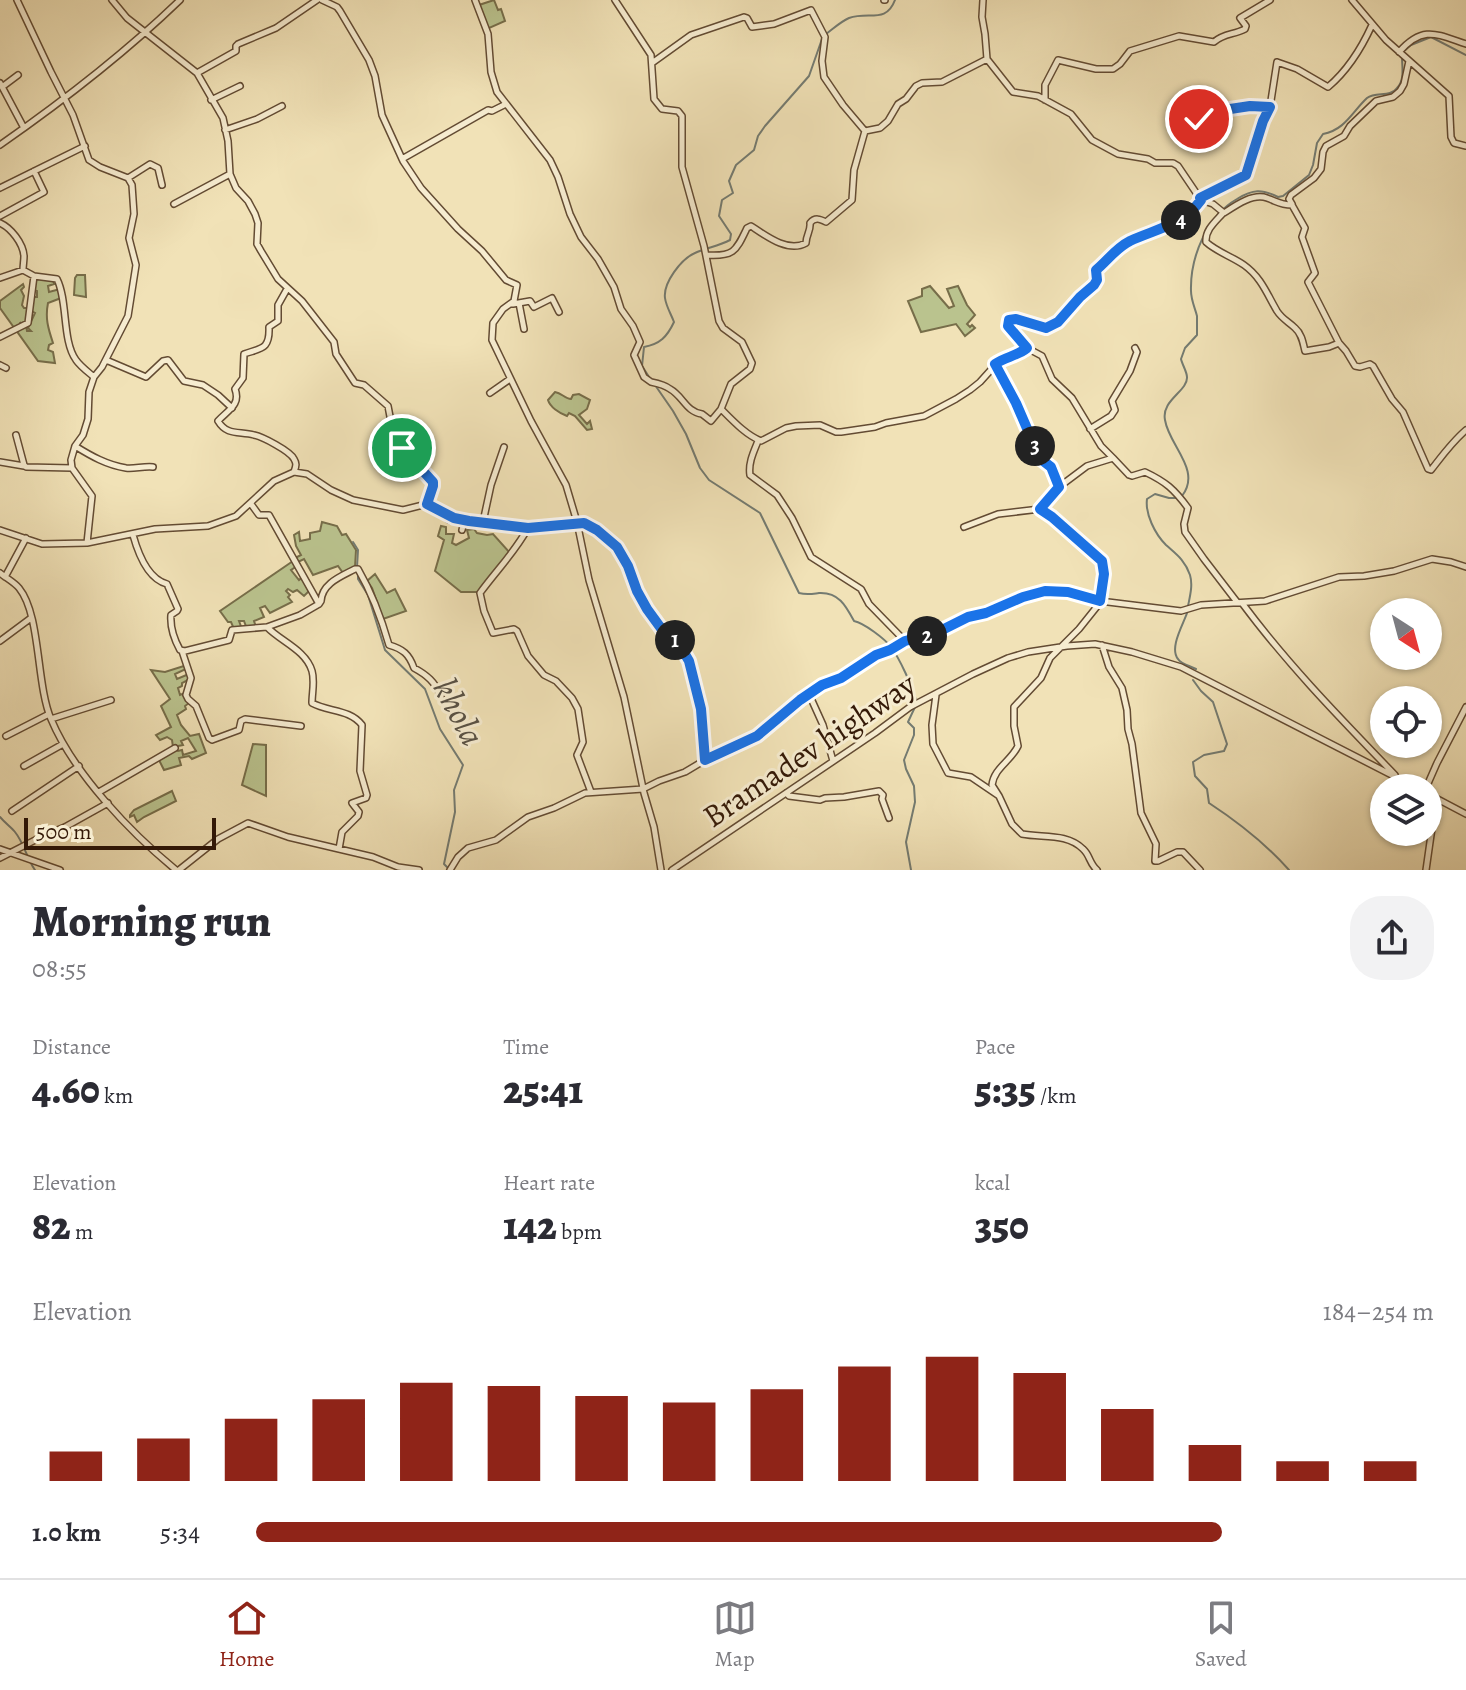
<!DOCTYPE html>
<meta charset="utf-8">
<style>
:root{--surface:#fff;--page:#f2f2f3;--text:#2b2b33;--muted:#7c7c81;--line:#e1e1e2;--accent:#8f2418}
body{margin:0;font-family:Alegreya,serif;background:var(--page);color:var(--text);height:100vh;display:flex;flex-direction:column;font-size:30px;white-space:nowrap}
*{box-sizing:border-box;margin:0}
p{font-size:26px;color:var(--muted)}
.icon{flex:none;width:44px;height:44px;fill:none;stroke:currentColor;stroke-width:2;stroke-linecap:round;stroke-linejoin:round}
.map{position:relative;height:870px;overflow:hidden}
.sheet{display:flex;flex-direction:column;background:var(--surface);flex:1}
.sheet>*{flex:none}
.needle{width:52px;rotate:144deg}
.fabs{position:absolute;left:1370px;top:598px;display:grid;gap:16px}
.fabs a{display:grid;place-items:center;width:72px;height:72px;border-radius:50%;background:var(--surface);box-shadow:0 2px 6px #0004;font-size:40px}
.scale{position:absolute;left:24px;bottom:20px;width:192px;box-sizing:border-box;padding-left:8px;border:4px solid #341907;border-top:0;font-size:22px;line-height:28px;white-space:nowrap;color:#341907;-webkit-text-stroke:6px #f6ecd0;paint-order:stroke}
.pin{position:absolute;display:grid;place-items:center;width:68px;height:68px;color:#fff;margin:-34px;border:4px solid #fff;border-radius:50%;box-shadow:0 2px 8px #0007}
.km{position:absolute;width:40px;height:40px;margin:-20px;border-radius:50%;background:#222;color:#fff;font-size:22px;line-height:40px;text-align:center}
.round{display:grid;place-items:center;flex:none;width:84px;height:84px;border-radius:32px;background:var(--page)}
.summary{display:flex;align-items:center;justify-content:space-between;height:136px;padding:0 32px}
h1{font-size:44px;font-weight:800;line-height:60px}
.figures{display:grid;grid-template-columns:repeat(3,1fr);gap:12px;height:136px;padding:8px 32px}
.figures div{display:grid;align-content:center}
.figures b{font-size:40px;font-weight:800}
.figures small{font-size:22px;font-weight:400}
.figures p{font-size:22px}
.chart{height:224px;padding:16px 32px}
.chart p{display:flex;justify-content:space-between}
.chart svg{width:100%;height:144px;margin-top:8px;stroke:var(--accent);stroke-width:6}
ul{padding:0 32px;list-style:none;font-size:26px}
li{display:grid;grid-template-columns:128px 96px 1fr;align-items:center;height:60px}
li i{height:20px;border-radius:10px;background:var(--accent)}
.menu{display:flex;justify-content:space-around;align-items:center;height:112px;border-top:2px solid var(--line);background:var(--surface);font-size:22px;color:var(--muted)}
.menu a{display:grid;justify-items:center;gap:4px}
.menu .on{color:var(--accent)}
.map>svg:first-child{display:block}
.green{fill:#bac38e;stroke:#776e4a;stroke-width:2}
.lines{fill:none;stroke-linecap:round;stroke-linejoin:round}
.stream{stroke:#747b71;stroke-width:2}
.minor-casing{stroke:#634b33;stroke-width:8}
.minor{stroke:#f6ecd0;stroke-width:5}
.route-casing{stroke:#fff;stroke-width:16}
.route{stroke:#1a73e8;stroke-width:10}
.labels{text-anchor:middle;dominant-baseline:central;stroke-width:6;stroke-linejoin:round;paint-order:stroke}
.street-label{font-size:32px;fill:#341907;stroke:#f6ecd0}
.water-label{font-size:34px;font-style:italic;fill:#595245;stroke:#f6ecd0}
</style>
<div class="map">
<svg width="1466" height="870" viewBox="0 0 1466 870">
<rect width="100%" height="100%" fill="#f1e2b7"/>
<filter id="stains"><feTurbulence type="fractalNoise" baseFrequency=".0025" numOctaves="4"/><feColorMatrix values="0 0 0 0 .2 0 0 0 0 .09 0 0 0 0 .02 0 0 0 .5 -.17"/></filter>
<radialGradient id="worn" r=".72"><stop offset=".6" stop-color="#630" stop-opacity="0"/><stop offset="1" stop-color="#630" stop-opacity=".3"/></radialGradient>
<!-- green -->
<path class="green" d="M 494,0 L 498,10 L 501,9 L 505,21 L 487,29 L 479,5 Z
M 77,275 L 85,275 L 86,297 L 74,295 L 75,278 Z
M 35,277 L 53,279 L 54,284 L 48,286 L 49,292 L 60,289 L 61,298 L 48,303 C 45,318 48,328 53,343 L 49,345 L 48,350 L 53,352 L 55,363 L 38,361 L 16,330 L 26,325 L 27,331 L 31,331 L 28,328 L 35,313 L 31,311 L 32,297 L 37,297 L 37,291 L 33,290 Z
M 23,284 L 24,287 L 21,290 L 24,296 L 22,305 L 24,308 L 30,308 L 26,323 L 22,325 L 20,322 L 21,326 L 15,329 L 0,308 L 0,301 Z
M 930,286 L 949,308 L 954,306 L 947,289 L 958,286 L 967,305 L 975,315 L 967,324 L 970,327 L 972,325 L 975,328 L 965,336 L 956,324 L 921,332 L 908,301 L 922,296 L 922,289 Z
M 555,392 C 562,393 565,399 571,399 L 573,395 L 579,394 L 590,400 L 587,409 L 579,415 L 587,424 L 590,421 L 592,429 L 587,430 L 575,416 L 569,413 L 567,416 C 559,413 550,407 548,400 Z
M 322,522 L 337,526 L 342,535 L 346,534 L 356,550 L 355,567 L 343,573 L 338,566 L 313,575 L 304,559 L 298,562 L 295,558 L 301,555 L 296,546 L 294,535 L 299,532 L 300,541 L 310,539 L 310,533 L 320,531 Z
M 441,526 L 446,527 L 446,534 L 454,534 L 452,543 L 456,545 L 469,538 L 467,530 L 474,529 L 477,533 L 487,535 L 493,534 L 511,554 L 480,592 L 461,592 L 435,571 L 444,540 L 438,536 Z
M 293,561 L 297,566 L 291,570 L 299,580 L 304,576 L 311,589 L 304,596 L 297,590 L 293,592 L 288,589 L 286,591 L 290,595 L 288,597 L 292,602 L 270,613 L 265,606 L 260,608 L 264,617 L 254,621 L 256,627 L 247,629 L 244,621 L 239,621 L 242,629 L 234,629 L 231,622 L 228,622 L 220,611 Z
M 375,574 L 387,593 L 395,589 L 406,611 L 383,619 L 372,588 L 367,581 Z
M 187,665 L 188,668 L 175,674 L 177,679 L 189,674 L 190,679 L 182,683 L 182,686 L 178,688 L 180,695 L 185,693 L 189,703 L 185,706 L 186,709 L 177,715 L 181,725 L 190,736 L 199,734 L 206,753 L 192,759 L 189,756 L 179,758 L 181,765 L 164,770 L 158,758 L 175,749 L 178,751 L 182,750 L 183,755 L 196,751 L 188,738 L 181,741 L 183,745 L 173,747 L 172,740 L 167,737 L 160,740 L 156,735 L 171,727 L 161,706 L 170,699 L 151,670 L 165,672 Z
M 253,744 L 266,745 L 266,796 L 242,785 Z
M 172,791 L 176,801 L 144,817 L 137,822 L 134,815 L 130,817 L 130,815 L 134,810 Z"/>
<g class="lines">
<!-- stream -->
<path class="stream" d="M 826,34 C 833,29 840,22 849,18 C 869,11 886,24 895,0
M 1404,51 L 1411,45 L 1431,37 L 1466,55
M 651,380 L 642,366 L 644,347 C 660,344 667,337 674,322 C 671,314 666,306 665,298 C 663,283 681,259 695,253 C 706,248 719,246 730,240 L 731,234 L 719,216 L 722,200 L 733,193 L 729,181 L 736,165 L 754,150 L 758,136 L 765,126 L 809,76 L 822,39
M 655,385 L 673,411 L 686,434 L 700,468 L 709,480 L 760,513 L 799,593 C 807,595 811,594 819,593 C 839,592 846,606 854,621 C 864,623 885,639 891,647 C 900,659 912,686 916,700
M 1182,496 C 1202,470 1169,446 1165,420 C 1161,400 1188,391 1187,377 C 1187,372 1182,364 1181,359 L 1185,348 L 1197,335 C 1197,329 1197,322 1197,316 C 1195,308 1191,300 1191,291 C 1190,257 1207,216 1237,199 C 1253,189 1262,189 1278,197 L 1283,196 L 1309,175 L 1313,165 L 1317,143 L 1323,134 C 1345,130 1352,112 1367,98 C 1376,91 1390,98 1397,88 C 1405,80 1402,67 1402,57
M 1178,498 L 1169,498 L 1155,494 L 1147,499 C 1145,514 1155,534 1166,545 C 1176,554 1185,560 1190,575 C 1193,585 1190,596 1188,606
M 353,542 L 358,550 L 357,567
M 358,574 L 358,579 L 368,595 L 385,650 L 425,689 L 440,729 L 463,765 L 454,790 L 455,812 L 444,864 L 450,870
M 1187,613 C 1183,625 1169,648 1178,659 C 1181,664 1190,666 1196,669
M 1193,680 L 1201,691 L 1213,702 L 1227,744 L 1224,751 L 1204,755 L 1193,762 L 1195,776 L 1207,789 L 1209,803 C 1238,822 1266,844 1289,870
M 0,817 C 5,823 11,827 15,832 C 24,843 27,859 35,870
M 911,870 L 906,842 L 915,802 L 914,786 L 906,769 L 904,760 L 914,735 L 914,728 L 908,722 L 915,707"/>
<!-- minor casing -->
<g class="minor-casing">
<path id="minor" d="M 17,0 L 51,72 L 73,115 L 89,160 L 100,167 L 128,178 L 132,185 L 134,214 L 129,238 L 136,265 L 128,316 L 102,367 L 94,377 L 89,392 L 88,419 L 83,435 L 75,446 L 71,460 L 72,468 L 92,496 L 87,543
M 112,0 L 127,18 L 197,73 L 223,118 L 228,141 L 230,174 L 236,188 L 248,201 L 255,214 L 258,223 L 257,244 L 261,251 L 278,279 L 302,301 L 334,342 L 336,354 L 355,383 L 364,385 L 388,406 L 395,443 L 417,463 L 433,482 L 433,486 L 427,504
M 322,0 L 337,7 L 340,11 L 369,60 L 375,76 L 382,115 L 403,161 L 421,188 L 458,229 L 482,251 L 506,280 L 517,285 L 514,301 L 503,309 L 493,323 L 492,340 L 531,421 L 566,485 L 577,522 L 589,580 L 624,697 L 644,793 L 654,827 L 661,870
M 475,0 L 488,34 L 491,72 L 497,92 L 550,160 L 558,177 L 570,214 L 581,237 L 598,259 L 614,287 L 621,309 L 633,326 L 640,342 L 634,355 L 644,377 L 651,382 C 656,383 665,385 670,389 C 683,396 686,412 702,414 L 711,421 L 721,409
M 615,0 L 651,55 L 654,99 L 662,109 L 678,111 L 682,116 L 682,167 L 704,246 L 719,321 L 723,328 L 742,342 L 752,363 L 750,369 L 731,384 L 721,409 C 733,421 746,435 761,441 L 786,428 L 796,426 L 820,425 L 836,432 L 841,432 L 875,427 L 886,423 L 924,416 L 956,399 L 970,390 L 980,382 L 998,362 L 1018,355 L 1027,348
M 884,0 L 885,0
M 983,0 L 982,17 L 985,34 L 987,59 L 1013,92 L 1038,96 L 1071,114 L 1092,140 L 1118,154 L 1148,159 L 1155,163 L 1173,163 L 1178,166 L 1201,200 C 1183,225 1156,229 1130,241 C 1116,248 1107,261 1096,270 L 1097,283 L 1080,297 L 1058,322 L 1046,328 L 1012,319 L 1008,323 L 1012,332 L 1027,348 L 1042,356 L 1052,379 L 1072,398 L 1101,446 L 1113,458 L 1087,466 L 1059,487 L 1040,509 L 1096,554 L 1102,561 L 1104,567 L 1099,604 L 1079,629 L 1050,658 L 1041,678 L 1014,707 L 1014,726 L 1018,746 C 1011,761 994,768 992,785 L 999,796
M 1352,0 L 1386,40 L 1449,96 L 1451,137 L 1454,143 L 1466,146
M 1399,52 C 1423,25 1436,34 1466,44
M 652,63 L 691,35 L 744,17 L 747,18 L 752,27 L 774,24 L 811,10 L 825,37 L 822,61 L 824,77 L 843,105 L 865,131
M 197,73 L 236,51 L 236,46 L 238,44 L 276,28 L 317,0
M 0,83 L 24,128
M 2,87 L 18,75
M 211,100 L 240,86
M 1045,100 L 1045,85 L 1058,60 L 1096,69 L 1113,69 L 1120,64 L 1130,51 L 1179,36 L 1214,42 C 1224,33 1234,35 1245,29 L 1246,26 L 1240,18 L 1270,0
M 1199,119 L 1217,111 L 1250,106 L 1270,107
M 225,130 L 257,119 L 282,106
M 0,145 C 63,101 124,54 180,0
M 402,159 L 488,110 L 492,111 L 506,104
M 128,178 L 150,164 L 158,168 L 162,185
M 0,188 L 85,146
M 1200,198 L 1246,175 L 1263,121 L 1270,107 L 1277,62 L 1297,69 L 1328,87 C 1347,71 1362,47 1372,25
M 1201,200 L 1213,204 L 1224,213 C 1236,205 1253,193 1267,198 C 1278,202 1280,205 1292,205 L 1305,228 L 1302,237 L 1315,273 L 1308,282 L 1339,343 L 1346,351 L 1355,366 L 1360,367 L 1370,364 L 1373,366 L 1392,399 L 1403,412 L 1428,469 L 1431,470 C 1442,456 1452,442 1466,430
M 174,204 L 230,174
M 1292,204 L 1289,199 L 1291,195 L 1314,178 L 1321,169 L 1323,152 L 1326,146 L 1344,136 L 1350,126 L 1376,101 L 1393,97 L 1400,91 L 1404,84 L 1409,61
M 1223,213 C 1215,222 1205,230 1206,242 C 1217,252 1231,256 1244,265 C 1261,277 1267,294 1277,311 C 1282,319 1289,322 1295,328 C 1302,334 1303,343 1305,351 L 1329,347 L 1339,343
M 0,216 L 44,192 L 34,171
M 0,223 C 11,228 23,243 24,256 C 24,261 23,266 23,270 L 34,276 L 57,279 C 68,301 62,341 76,360 C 80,366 88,372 94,377
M 706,255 C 734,257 736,251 747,228 L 751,226 C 766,236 788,253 806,243 C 806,235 811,231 810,223 C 815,217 820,219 826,222 L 852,200 L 854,170 L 865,131 L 880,128 L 888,121 L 898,104 L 906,99 L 916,86 L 922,83 L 942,82 L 987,59
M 0,278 L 23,270
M 287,289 L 278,305 L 278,321 L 269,327 C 270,350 261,348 244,354 L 243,378 L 235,389 C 241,405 228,410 218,421 C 227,436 239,431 254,435 C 263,437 290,451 294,459 C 297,464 296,466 294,472
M 519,303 L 524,329
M 513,304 L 530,301 L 534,307 L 552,298 L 559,312
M 0,337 L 28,323 L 34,276
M 106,360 L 146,377 L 163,361 L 168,360 L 184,381 L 203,385 L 218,395 L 232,408
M 995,364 L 1016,403 L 1035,447 L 1042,460 L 1051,467 L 1059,487
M 0,365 L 6,368
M 490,393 L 510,379
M 1090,429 L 1111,416 L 1115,410 L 1112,401 L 1130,371 L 1137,352 L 1135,348
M 16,435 L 24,465 L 26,467 L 72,468
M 758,441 C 754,451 748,463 750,475 L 777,495 L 792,518 L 811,557 L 861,589 L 869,604 L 905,641
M 75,446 C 91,456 107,465 126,468 C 134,469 144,466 153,467
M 1113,458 L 1129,475 L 1132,476 L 1145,472 C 1166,482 1174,489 1188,508 L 1184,524 L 1185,532 L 1204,559 L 1237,602
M 0,462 L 24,466
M 251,504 L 259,515 L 269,515 L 319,604 L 300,615 L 267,627
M 442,514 L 449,520 L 464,522 L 462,530
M 483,522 L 491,485 L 504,447
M 964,527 L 998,514 L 1040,509
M 528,528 C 515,552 496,571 480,593 L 484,611 L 493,633 L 514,629 L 517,631 L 528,656 L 544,675 L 556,681 L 572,698 L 578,709 L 583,742 L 577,755 L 591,792
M 0,530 L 42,544 L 87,543 L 155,529 L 208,526 L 236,516 L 274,481 L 294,472 L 307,474 L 331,490 L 353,500 L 403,510 L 427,504 L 454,518 L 490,523 L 528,528 L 584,523 L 597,530 L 617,547 L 628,566 L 637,591 L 647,609 L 663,631 L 679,644 L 689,661 L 701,709 L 705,760
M 133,535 C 138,553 148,579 167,584 L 178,609 L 177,611 L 171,615 C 170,627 174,639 180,650 L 185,651 L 229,640 L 232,630 L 267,627 C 280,641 306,650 312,671 C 315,681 312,693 312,703 C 328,712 350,709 362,725 L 360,771 L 367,795 L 366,798 L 352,803 L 359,812 L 358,816 L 342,832 L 339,849
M 0,573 C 6,578 14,582 19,588 C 41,615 36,684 51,719 C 74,774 131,833 176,870
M 5,577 L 26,538
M 1242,603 C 1288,665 1342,720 1395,775
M 319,604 L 321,601 C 322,583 342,576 355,569 L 358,569 C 373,595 381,617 389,645 C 403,649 409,654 414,668 C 427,675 435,682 441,696
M 0,641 L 31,618
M 1102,645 L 1109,667 L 1122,688 L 1127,710 L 1128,729 L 1132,744 L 1141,813 L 1156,844 L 1155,861 L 1158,861 L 1177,852 L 1183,852 L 1200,870
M 182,651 L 191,678 L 186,695 L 188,699 L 196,706 L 209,738 L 212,740 L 239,730 L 241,721 L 245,719 L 301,726
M 809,694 L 823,725 L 833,761
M 936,695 L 932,725 L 933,744 L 948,773 L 971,777 L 999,796 L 1012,824 L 1022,834 C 1043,838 1067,833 1083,849 C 1090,855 1089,863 1097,870
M 51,719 L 111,700
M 6,736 L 49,714
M 24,766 L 63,744
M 1426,788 L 1437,763 L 1466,707
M 99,792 L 175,748
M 786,793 L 789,796 L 820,800 L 825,798 L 844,797 L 879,791 L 883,795 L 882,799 L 889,818
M 1428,794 L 1466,814
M 12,811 L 79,766
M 0,849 L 60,870
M 0,858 L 43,836 L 65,827 L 108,803
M 179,870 L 218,839 L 248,823 L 288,837 L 373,857 L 398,867 L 419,870
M 450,870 L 458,857 L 468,848 L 496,840 L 528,817 L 554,808 L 585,793 L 643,789 L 659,781 L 685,772 L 705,760 L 757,736 L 800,700 L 822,685 L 841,678 L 876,655 L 890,650 L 905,641 L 936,633 L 968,617 L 986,613 L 1023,597 L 1045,591 L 1068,592 L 1100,601 L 1181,611 L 1201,605 L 1265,601 L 1339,577 L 1364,576 L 1394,571 L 1432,559 L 1451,562 L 1466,567
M 672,870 L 875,733 L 910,707 L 973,674 L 1008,658 L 1028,652 L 1067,646 L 1095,644 L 1132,652 L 1181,667 L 1417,788
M 1426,870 L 1432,828 L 1428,819"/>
</g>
<!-- minor -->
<use href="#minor" class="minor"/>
</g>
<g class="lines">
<!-- route casing -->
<g class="route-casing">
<path id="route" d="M 402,448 L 433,482 L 433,486 L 427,504 L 454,518 L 469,521 L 528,528 L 584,523 L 597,530 L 617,547 L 628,566 L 637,591 L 647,609 L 663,631 L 679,644 L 689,661 L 701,709 L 705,760 L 757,736 L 800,700 L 822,685 L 841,678 L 876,655 L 890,650 L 905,641 L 936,633 L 968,617 L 986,613 L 1023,597 L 1045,591 L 1068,592 L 1100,601 L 1104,574 L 1102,561 L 1052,517 L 1040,509 L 1059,487 L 1051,467 L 1042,460 L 1035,447 L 1016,403 L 995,364 C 1005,357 1017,356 1027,348 L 1008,326 L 1009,320 L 1016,319 L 1046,328 L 1058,322 L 1080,297 L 1094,285 L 1097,280 L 1096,270 C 1107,261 1116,248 1130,241 C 1156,229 1183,225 1201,200 L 1200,198 L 1246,175 L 1263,121 L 1270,107 L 1250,106 L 1217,111 L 1199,119"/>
</g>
<!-- route -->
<use href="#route" class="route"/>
</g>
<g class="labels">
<!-- street labels -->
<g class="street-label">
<text transform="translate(809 750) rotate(-34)">Bramadev highway</text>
</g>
<!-- water labels -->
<g class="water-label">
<text transform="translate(459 712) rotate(62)">khola</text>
</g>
</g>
<rect width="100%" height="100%" filter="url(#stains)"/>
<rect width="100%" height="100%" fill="url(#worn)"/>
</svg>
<div class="fabs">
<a><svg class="needle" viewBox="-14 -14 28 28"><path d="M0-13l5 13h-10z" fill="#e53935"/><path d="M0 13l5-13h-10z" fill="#7c7c81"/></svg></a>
<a><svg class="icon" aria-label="locate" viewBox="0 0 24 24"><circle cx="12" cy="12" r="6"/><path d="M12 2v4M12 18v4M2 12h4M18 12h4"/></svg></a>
<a><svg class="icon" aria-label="layers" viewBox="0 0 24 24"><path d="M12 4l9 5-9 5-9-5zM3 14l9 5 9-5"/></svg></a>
</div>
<div class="scale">500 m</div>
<div class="pin" style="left:402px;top:448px;background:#1e9e55"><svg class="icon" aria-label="arrive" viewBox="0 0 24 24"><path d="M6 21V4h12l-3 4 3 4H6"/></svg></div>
<div class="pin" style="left:1199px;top:119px;background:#d93025"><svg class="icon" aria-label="check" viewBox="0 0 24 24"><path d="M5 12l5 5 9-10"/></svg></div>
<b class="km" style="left:675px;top:640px">1</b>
<b class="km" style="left:927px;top:636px">2</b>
<b class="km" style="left:1035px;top:446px">3</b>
<b class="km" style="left:1181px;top:220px">4</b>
</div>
<section class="sheet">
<div class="summary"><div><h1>Morning run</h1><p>08:55</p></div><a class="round"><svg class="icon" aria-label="share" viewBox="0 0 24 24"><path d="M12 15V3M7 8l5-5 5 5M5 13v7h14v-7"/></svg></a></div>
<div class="figures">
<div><p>Distance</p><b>4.60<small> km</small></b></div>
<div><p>Time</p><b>25:41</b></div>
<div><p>Pace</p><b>5:35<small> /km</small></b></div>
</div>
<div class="figures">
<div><p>Elevation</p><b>82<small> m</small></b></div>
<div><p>Heart rate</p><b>142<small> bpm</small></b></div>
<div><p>kcal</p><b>350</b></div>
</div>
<div class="chart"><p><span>Elevation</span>184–254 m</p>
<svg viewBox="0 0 160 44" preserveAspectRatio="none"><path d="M5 44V35M15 44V31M25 44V25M35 44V19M45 44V14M55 44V15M65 44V18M75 44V20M85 44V16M95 44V9M105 44V6M115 44V11M125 44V22M135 44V33M145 44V38M155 44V38"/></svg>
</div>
<ul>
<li><b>1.0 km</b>5:34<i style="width:82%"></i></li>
</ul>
</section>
<nav class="menu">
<a class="on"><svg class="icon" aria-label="home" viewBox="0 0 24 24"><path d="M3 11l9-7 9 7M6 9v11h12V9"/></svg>Home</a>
<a><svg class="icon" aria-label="map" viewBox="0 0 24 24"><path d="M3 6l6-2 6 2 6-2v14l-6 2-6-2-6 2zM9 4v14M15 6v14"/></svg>Map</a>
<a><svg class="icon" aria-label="saved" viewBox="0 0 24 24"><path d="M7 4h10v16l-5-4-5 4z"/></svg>Saved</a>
</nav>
